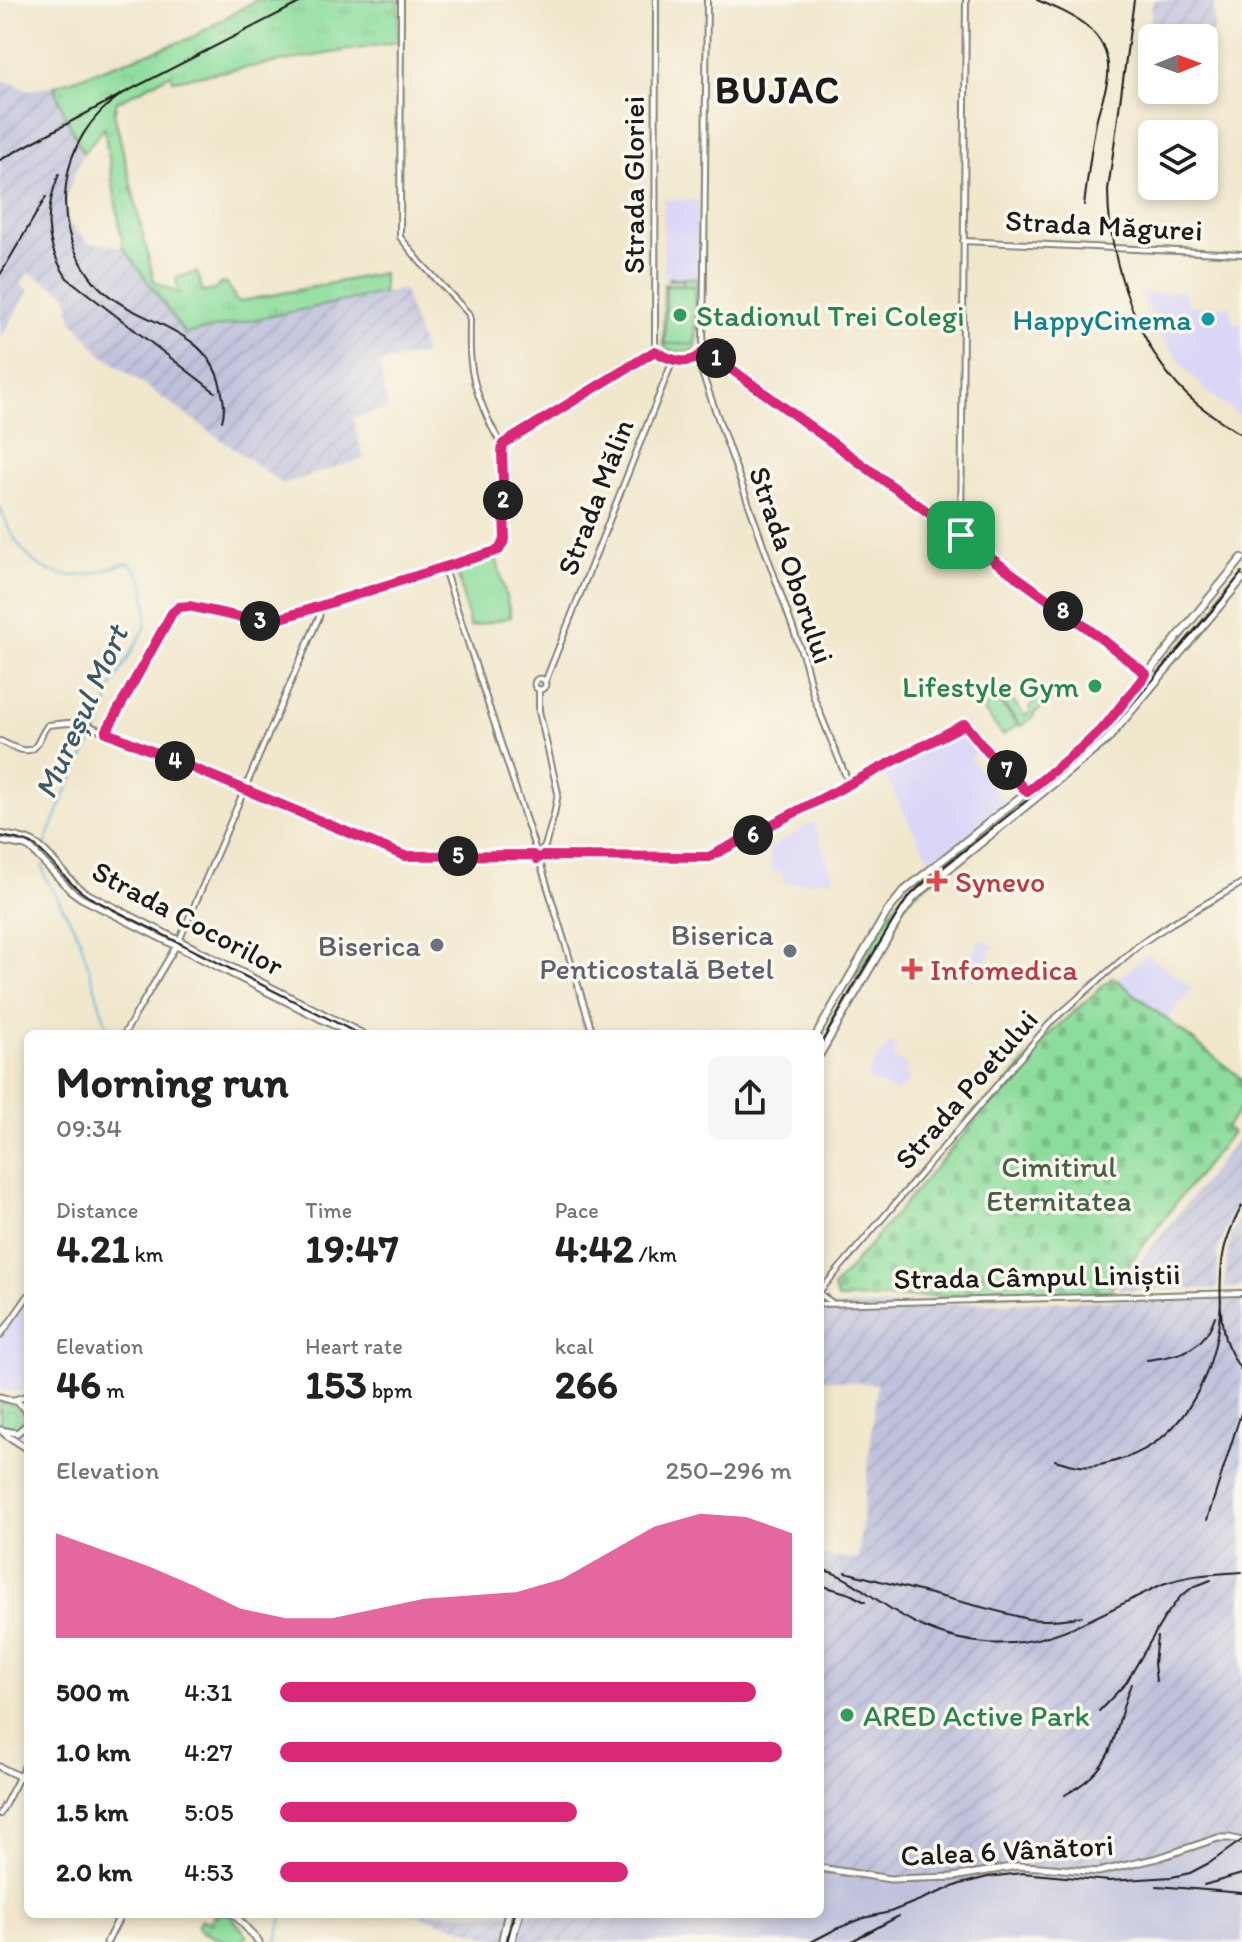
<!DOCTYPE html>
<meta charset="utf-8">
<style>
:root{--surface:#fff;--page:#f6f6f6;--text:#222;--muted:#767676;--accent:#db2777}
body{margin:0;font-family:Itim,sans-serif;background:var(--page);color:var(--text);height:100vh;display:flex;flex-direction:column;font-size:30px;white-space:nowrap}
*{box-sizing:border-box;margin:0}
p{font-size:26px;color:var(--muted)}
.icon{flex:none;width:44px;height:44px;fill:none;stroke:currentColor;stroke-width:2;stroke-linecap:round;stroke-linejoin:round}
.map{position:relative;flex:1;overflow:hidden}
.drawer{position:absolute;left:24px;top:1030px;width:800px;height:888px;display:flex;flex-direction:column;background:var(--surface);border-radius:12px;box-shadow:0 4px 12px #0003}
.drawer>*{flex:none}
.needle{width:52px;rotate:89deg}
.controls{position:absolute;left:1138px;top:24px;display:grid;gap:16px}
.controls a{display:grid;place-items:center;width:80px;height:80px;border-radius:12px;background:var(--surface);box-shadow:0 4px 12px #0003;font-size:40px}
.pin{position:absolute;display:grid;place-items:center;width:68px;height:68px;color:#fff;margin:-34px;border-radius:16px;box-shadow:0 4px 12px #0006}
.km{position:absolute;width:40px;height:40px;margin:-20px;border-radius:50%;background:#222;color:#fff;font-size:22px;line-height:40px;text-align:center}
.round{display:grid;place-items:center;flex:none;width:84px;height:84px;border-radius:12px;background:var(--page)}
.head{display:flex;align-items:center;justify-content:space-between;height:136px;padding:0 32px}
h1{font-size:44px;font-weight:800;line-height:60px}
.stats{display:grid;grid-template-columns:repeat(3,1fr);gap:12px;height:136px;padding:8px 32px}
.stats div{display:grid;align-content:center}
.stats b{font-size:40px;font-weight:800}
.stats small{font-size:22px;font-weight:400}
.stats p{font-size:22px}
.chart{height:224px;padding:16px 32px}
.chart p{display:flex;justify-content:space-between}
.chart svg{width:100%;height:144px;margin-top:8px;fill:var(--accent);opacity:.7}
ul{padding:0 32px;list-style:none;font-size:26px}
li{display:grid;grid-template-columns:128px 96px 1fr;align-items:center;height:60px}
li i{height:20px;border-radius:10px;background:var(--accent)}
.map>svg:first-child{display:block}
.built{fill:#dad6f7}
.industrial{fill:url(#industrial-furrows)}
.railway{fill:#c0c2dd}
.grass{fill:url(#grass-tufts);stroke:#547c5c;stroke-width:2}
.cemetery{fill:url(#cemetery-stones);stroke:#547c5c;stroke-width:2}
.park{fill:url(#park-crowns);stroke:#547c5c;stroke-width:2}
.garden{fill:#8cdd9c;stroke:#547c5c;stroke-width:2}
.lines{fill:none;stroke-linecap:round;stroke-linejoin:round}
.stream{stroke:#5fb5db;stroke-width:2}
.tertiary-casing{stroke:#868274;stroke-width:8}
.secondary-casing{stroke:#868274;stroke-width:9}
.primary-casing{stroke:#868274;stroke-width:10}
.tertiary{stroke:#fff;stroke-width:4}
.secondary{stroke:#fff;stroke-width:5}
.primary{stroke:#fff;stroke-width:6}
.tram{stroke:#1c1c1c;stroke-width:2}
.rail{stroke:#1c1c1c;stroke-width:2}
.route-casing{stroke:#fff;stroke-width:16}
.route{stroke:#db2777;stroke-width:10}
.leisure-dot{fill:#2e9e5b;stroke:#fbf7ec;stroke-width:3}
.culture-dot{fill:#0f9aa8;stroke:#fbf7ec;stroke-width:3}
.health-dot{fill:#e0444e;stroke:#fbf7ec;stroke-width:3}
.worship-dot{fill:#6b7280;stroke:#fbf7ec;stroke-width:3}
.labels{text-anchor:middle;dominant-baseline:central;stroke-width:7;stroke-linejoin:round;paint-order:stroke}
.street-label{font-size:30px;fill:#1c1c1c;stroke:#fbf7ec}
.leisure-label{font-size:30px;fill:#27864d;stroke:#fbf7ec;text-anchor:start}
.culture-label{font-size:30px;fill:#0d838f;stroke:#fbf7ec;text-anchor:end}
.health-label{font-size:30px;fill:#be3a42;stroke:#fbf7ec;text-anchor:start}
.worship-label{font-size:30px;fill:#5b616d;stroke:#fbf7ec;text-anchor:end}
.park-label{font-size:30px;fill:#436049;stroke:#fbf7ec}
.water-label{font-size:32px;font-style:italic;fill:#375968;stroke:#fbf7ec}
.district-label{font-size:38px;font-weight:bold;letter-spacing:2px;fill:#1c1c1c;stroke:#fbf7ec}
</style>
<div class="map">
<svg width="1242" height="1942" viewBox="0 0 1242 1942">
<defs>
<pattern id="industrial-furrows" width="10" height="10" patternUnits="userSpaceOnUse" patternTransform="scale(2)"><rect width="10" height="10" fill="#c0c2dd"/><path d="M-1 1l2-2M0 10L10 0M9 11l2-2" fill="none" stroke="#a4a6bd"/></pattern>
<pattern id="grass-tufts" width="24" height="20" patternUnits="userSpaceOnUse" patternTransform="scale(2)"><rect width="24" height="20" fill="#8cdd9c"/><path d="M3 7l-1-3M5 7V3M7 7l1-3M15 17l-1-3M17 17v-4M19 17l1-3" fill="none" stroke="#78bd86"/></pattern>
<pattern id="cemetery-stones" width="16" height="16" patternUnits="userSpaceOnUse" patternTransform="scale(2)"><rect width="16" height="16" fill="#8cdd9c"/><path d="M2 7V4a2 2 0 0 1 4 0v3zM10 15v-3a2 2 0 0 1 4 0v3z" fill="#78bd86"/></pattern>
<pattern id="park-crowns" width="20" height="18" patternUnits="userSpaceOnUse" patternTransform="scale(2)"><rect width="20" height="18" fill="#8cdd9c"/><path d="M2 6a3 3 0 1 1 6 0M12 15a3 3 0 1 1 6 0" fill="none" stroke="#78bd86"/></pattern>
</defs>
<rect width="100%" height="100%" fill="#fbf7ec"/>
<filter id="ink" filterUnits="userSpaceOnUse"><feTurbulence type="fractalNoise" baseFrequency=".0125" numOctaves="2"/><feDisplacementMap in="SourceGraphic" scale="16" xChannelSelector="R" yChannelSelector="G"/><feConvolveMatrix kernelMatrix="1 2 1 2 8 2 1 2 1" color-interpolation-filters="sRGB"/></filter>
<filter id="wash" filterUnits="userSpaceOnUse"><feTurbulence type="fractalNoise" baseFrequency=".006" numOctaves="4" result="noise"/><feDisplacementMap in="SourceGraphic" scale="32" xChannelSelector="R" yChannelSelector="G"/><feGaussianBlur stdDeviation="1.8" result="paint"/><feColorMatrix in="noise" values="0 0 0 0 0 0 0 0 0 0 0 0 0 0 0 0 0 1.4 0 .05"/><feComposite in="paint" operator="in"/></filter>
<g filter="url(#wash)">
<rect width="100%" height="100%" fill="#f0e7cc"/>
<!-- built -->
<path class="built" d="M 664,200 L 698,200 L 697,278 L 664,278 Z
M 1184,291 L 1188,305 L 1229,306 L 1234,324 L 1242,323 L 1242,418 L 1208,392 L 1184,367 L 1158,331 L 1140,294 Z
M 966,727 L 982,748 L 970,758 L 1009,807 L 936,865 L 921,845 L 883,771 Z
M 814,822 L 834,879 L 784,884 L 782,873 L 771,871 L 769,849 Z
M 981,938 L 994,946 L 975,981 L 961,973 Z
M 1148,954 L 1192,988 L 1168,1019 L 1117,979 Z
M 890,1042 L 896,1045 L 894,1048 L 897,1050 L 893,1058 L 908,1066 L 904,1072 L 910,1076 L 903,1089 L 899,1089 L 896,1093 L 866,1078 L 882,1051 L 884,1051 Z
M 28,1296 L 28,1391 L 0,1391 L 0,1338 Z"/>
<!-- industrial -->
<path class="industrial" d="M 1153,0 L 1214,0 L 1214,33 L 1149,27 Z
M 0,79 L 29,90 L 54,86 L 66,117 L 83,153 L 66,197 L 67,217 L 71,225 L 88,242 L 123,247 L 185,334 L 403,289 L 425,354 L 379,364 L 388,409 L 353,417 L 363,459 L 283,484 L 100,353 L 72,319 L 67,294 L 28,272 L 20,285 L 29,290 L 0,339 Z
M 1242,1134 L 1242,1198 L 1235,1208 L 1218,1250 L 1217,1289 L 1117,1290 Z
M 1242,1214 L 1242,1288 L 1224,1288 L 1229,1242 L 1233,1230 Z
M 1242,1297 L 1242,1847 L 1222,1844 L 1212,1845 L 1176,1858 L 1101,1876 L 1022,1871 L 990,1875 L 962,1882 L 882,1885 L 820,1876 L 820,1556 L 858,1559 L 877,1384 L 820,1379 L 820,1307 Z
M 416,1914 L 635,1914 L 591,1942 L 505,1942 Z"/>
<!-- railway -->
<path class="railway" d="M 1222,1844 L 1242,1847 L 1242,1942 L 591,1942 L 635,1914 L 820,1914 L 820,1876 L 882,1885 L 962,1882 L 990,1875 L 1022,1871 L 1101,1876 L 1176,1858 L 1212,1845 Z"/>
<!-- grass -->
<path class="grass" d="M 256,0 L 399,0 L 398,42 L 173,80 L 171,74 L 117,102 L 114,113 L 154,281 L 179,294 L 176,278 L 197,272 L 203,292 L 215,290 L 220,284 L 227,283 L 237,302 L 383,273 L 383,293 L 185,334 L 123,247 L 104,128 L 83,153 L 66,117 L 54,86 L 191,38 Z
M 668,278 L 697,278 L 697,345 L 691,351 L 670,351 L 663,345 L 664,284 L 683,284 L 683,280 L 668,280 Z
M 1046,688 L 1059,696 L 1033,714 L 1034,716 L 1021,726 L 997,696 L 1003,689 L 1025,716 L 1031,711 L 1029,707 L 1038,699 L 1043,705 L 1048,700 L 1042,692 Z
M 960,850 L 963,854 L 910,897 L 903,906 L 879,946 L 876,946 L 857,979 L 854,977 L 880,928 L 898,901 Z
M 219,1914 L 229,1914 L 248,1936 L 241,1942 L 227,1942 L 199,1931 L 197,1926 L 201,1919 L 212,1924 L 213,1922 L 211,1920 L 214,1915 L 217,1917 Z"/>
<!-- cemetery -->
<path class="cemetery" d="M 1113,977 L 1242,1079 L 1242,1106 L 1226,1128 L 1232,1133 L 1178,1200 L 1109,1291 L 838,1299 L 833,1288 L 1050,1033 Z"/>
<!-- park -->
<path class="park" d="M 0,1402 C 11,1405 23,1406 26,1418 L 22,1427 L 15,1430 L 0,1426 Z"/>
<!-- garden -->
<path class="garden" d="M 666,286 L 694,286 L 694,344 L 665,344 Z
M 496,557 L 511,617 L 470,627 L 456,567 Z
M 995,697 L 1018,725 L 1003,735 L 983,710 Z"/>
<g class="lines">
<!-- stream -->
<path class="stream" d="M 0,507 C 15,547 37,581 86,575 C 100,573 114,565 128,563 L 136,569 L 144,584 L 147,606 L 145,628 L 110,690 L 104,718 L 68,787 L 44,847
M 42,865 L 45,877 L 73,925 L 81,942 L 109,1034
M 276,1942 L 283,1914"/>
</g>
</g>
<g filter="url(#ink)">
<g class="lines">
<!-- tertiary casing -->
<g class="tertiary-casing">
<path id="tertiary" d="M 401,0 L 400,237 L 421,263 L 468,313 L 470,319 C 470,334 469,349 471,363 C 473,388 489,425 502,445
M 963,241 L 1242,254
M 655,351 L 656,0
M 655,351 C 669,360 681,362 697,359 L 703,352
M 703,352 L 726,364 L 1098,636 L 1156,682
M 703,352 L 707,0
M 697,359 L 805,662 L 814,698 L 849,784
M 502,445 L 514,436 L 655,351
M 961,535 L 966,0
M 444,569 L 536,851
M534.5 684a5.5 5.5 0 1 1 11 0a5.5 5.5 0 1 1-11 0Z
M 545,682 L 673,360
M 539,689 L 539,711 L 558,793 L 554,815 L 545,846 L 541,852 L 542,856 L 539,859 L 535,858 L 535,851 L 541,852
M 106,732 L 172,613 L 179,607 L 189,606 L 253,620 L 272,621 L 499,550 L 505,539 L 502,445
M 0,741 C 11,745 29,758 37,744 C 41,737 43,731 48,725 L 68,723 L 85,724 L 405,856 L 533,855
M 542,856 L 709,857 L 965,724 L 997,763 L 1007,770 L 1027,792 L 1037,796
M 539,859 L 593,1034
M 124,1034 L 179,941 L 319,617 L 320,607
M 820,1291 L 1052,1021 L 1140,944 L 1172,923 L 1242,883
M 820,1294 L 831,1302
M 822,1304 L 1242,1293
M 0,1336 L 28,1296
M 0,1814 L 28,1760"/>
</g>
<!-- secondary casing -->
<g class="secondary-casing">
<path id="secondary" d="M 0,834 C 10,836 23,837 32,842 C 50,850 65,880 84,892 L 363,1034
M 0,841 L 26,846 L 31,849 L 70,890 L 81,898 L 351,1034
M 0,1397 L 18,1402 L 28,1412
M 14,1400 L 28,1396
M 1,1430 L 6,1435 L 28,1449
M 1,1430 L 17,1433 L 28,1424
M 0,1767 L 28,1781
M 820,1868 L 890,1879 L 953,1877 L 1017,1866 L 1040,1867 L 1098,1872 L 1158,1858 L 1218,1838 L 1230,1838 L 1242,1841
M 234,1914 L 259,1942
M 107,1942 L 121,1914"/>
</g>
<!-- primary casing -->
<g class="primary-casing">
<path id="primary" d="M 817,1034 L 887,912 L 904,891 L 1086,744 L 1105,726 L 1242,558
M 820,1054 L 901,915 L 914,897 L 1107,740 L 1242,579
M 502,1942 L 508,1914
M 511,1942 L 519,1914"/>
</g>
<!-- tertiary -->
<use href="#tertiary" class="tertiary"/>
<!-- secondary -->
<use href="#secondary" class="secondary"/>
<!-- primary -->
<use href="#primary" class="primary"/>
<!-- tram -->
<path class="tram" d="M 0,836 C 10,838 22,839 32,844 C 52,856 65,883 89,897 L 359,1034
M 820,1045 L 857,980 L 906,900 L 923,883 L 1034,795 L 1110,730 L 1222,599 L 1242,572
M 507,1942 L 514,1914"/>
<!-- rail -->
<path class="rail" d="M 1037,0 C 1071,14 1112,31 1108,76 C 1107,90 1100,104 1097,118 C 1091,147 1088,176 1084,205
M 1134,0 L 1108,190 C 1108,261 1140,357 1196,403 C 1211,415 1227,425 1242,435
M 122,94 C 91,115 70,147 66,185 C 63,211 66,234 78,257 C 84,268 90,278 99,287 C 137,325 205,325 220,384 C 223,397 226,408 222,421
M 0,160 L 122,94 L 305,0
M 59,174 C 44,212 44,243 67,278 L 215,392
M 0,275 L 46,197
M 1242,1206 C 1235,1219 1229,1232 1225,1246 C 1219,1269 1219,1316 1225,1339 C 1229,1351 1236,1362 1242,1372
M 1147,1360 C 1179,1356 1204,1351 1215,1316
M 1055,1460 C 1063,1462 1071,1465 1079,1466 C 1094,1468 1108,1463 1122,1459 C 1189,1438 1218,1365 1221,1300
M 1207,1520 L 1242,1410
M 820,1569 C 843,1574 860,1588 879,1601 C 914,1625 942,1639 986,1643 C 1040,1648 1089,1621 1136,1597 C 1147,1592 1158,1585 1169,1582 C 1192,1574 1218,1574 1242,1572
M 845,1572 L 1028,1619 C 1047,1621 1064,1620 1082,1616
M 820,1585 L 850,1594 L 865,1602
M 1156,1681 L 1154,1663 L 1157,1637
M 1099,1711 L 1126,1683 L 1164,1618 L 1180,1597 L 1193,1587 L 1211,1580
M 1065,1795 C 1121,1764 1110,1736 1131,1684
M 1204,1885 L 1242,1874
M 1157,1886 L 1242,1893
M 811,1942 L 836,1929 L 864,1918 L 890,1912 L 960,1884 L 988,1877 L 1022,1873 L 1109,1881 L 1172,1877 L 1190,1873 L 1211,1862 L 1242,1840
M 850,1942 L 899,1916"/>
</g>
</g>
<g class="lines" filter="url(#ink)">
<!-- route casing -->
<g class="route-casing">
<path id="route" d="M 655,351 C 669,360 691,368 703,352 L 716,358 L 1098,636 L 1146,674 L 1105,726 L 1086,744 L 1027,792 L 1007,770 L 997,763 L 965,724 L 709,857 L 542,856 L 537,859 L 533,855 L 405,856 L 106,732 L 172,613 L 179,607 L 189,606 L 253,620 L 272,621 L 499,550 L 505,539 L 502,452 L 503,444 Z"/>
</g>
<!-- route -->
<use href="#route" class="route"/>
</g>
<!-- markers -->
<g class="leisure-dot">
<circle cx="680" cy="315" r="8"/>
<circle cx="1095" cy="686" r="8"/>
<circle cx="847" cy="1715" r="8"/>
</g>
<circle class="culture-dot" cx="1208" cy="319" r="8"/>
<g class="health-dot">
<path d="M933 869h8v8h8v8h-8v8h-8v-8h-8v-8h8z"/>
<path d="M908 957h8v8h8v8h-8v8h-8v-8h-8v-8h8z"/>
</g>
<g class="worship-dot">
<circle cx="437" cy="945" r="8"/>
<circle cx="790" cy="951" r="8"/>
</g>
<g class="labels">
<!-- street labels -->
<g class="street-label">
<text transform="translate(633 185) rotate(-90)">Strada Gloriei</text>
<text transform="translate(1104 225) rotate(3)">Strada Măgurei</text>
<text transform="translate(595 497) rotate(-69)">Strada Mălin</text>
<text transform="translate(792 565) rotate(71)">Strada Oborului</text>
<text transform="translate(188 918) rotate(28)">Strada Cocorilor</text>
<text transform="translate(966 1089) rotate(-49)">Strada Poetului</text>
<text transform="translate(1037 1276) rotate(-1)">Strada Câmpul Liniștii</text>
<text transform="translate(1007 1850) rotate(-3)">Calea 6 Vânători</text>
</g>
<!-- leisure labels -->
<g class="leisure-label">
<text x="696" y="315">Stadionul Trei Colegi</text>
<text x="1079" y="686" text-anchor="end">Lifestyle Gym</text>
<text x="863" y="1715">ARED Active Park</text>
</g>
<!-- culture labels -->
<g class="culture-label">
<text x="1192" y="319">HappyCinema</text>
</g>
<!-- health labels -->
<g class="health-label">
<text x="955" y="881">Synevo</text>
<text x="930" y="969">Infomedica</text>
</g>
<!-- worship labels -->
<g class="worship-label">
<text x="774" y="934">Biserica<tspan x="774" dy="34">Penticostală Betel</tspan></text>
<text x="421" y="945">Biserica</text>
</g>
<!-- park labels -->
<g class="park-label">
<text x="1059" y="1166">Cimitirul<tspan x="1059" dy="34">Eternitatea</tspan></text>
</g>
<!-- water labels -->
<g class="water-label">
<text transform="translate(81 712) rotate(-66)">Mureșul Mort</text>
</g>
<!-- district labels -->
<g class="district-label">
<text x="778" y="90">BUJAC</text>
</g>
</g>
</svg>
<div class="controls">
<a><svg class="needle" viewBox="-14 -14 28 28"><path d="M0-13l5 13h-10z" fill="#e53935"/><path d="M0 13l5-13h-10z" fill="#767676"/></svg></a>
<a><svg class="icon" aria-label="layers" viewBox="0 0 24 24"><path d="M12 4l9 5-9 5-9-5zM3 14l9 5 9-5"/></svg></a>
</div>
<div class="pin" style="left:961px;top:535px;background:#1e9e55"><svg class="icon" aria-label="arrive" viewBox="0 0 24 24"><path d="M6 21V4h12l-3 4 3 4H6"/></svg></div>
<b class="km" style="left:716px;top:358px">1</b>
<b class="km" style="left:503px;top:500px">2</b>
<b class="km" style="left:260px;top:621px">3</b>
<b class="km" style="left:175px;top:761px">4</b>
<b class="km" style="left:458px;top:856px">5</b>
<b class="km" style="left:753px;top:835px">6</b>
<b class="km" style="left:1007px;top:770px">7</b>
<b class="km" style="left:1063px;top:611px">8</b>
<section class="drawer">
<div class="head"><div><h1>Morning run</h1><p>09:34</p></div><a class="round"><svg class="icon" aria-label="share" viewBox="0 0 24 24"><path d="M12 15V3M7 8l5-5 5 5M5 13v7h14v-7"/></svg></a></div>
<div class="stats">
<div><p>Distance</p><b>4.21<small> km</small></b></div>
<div><p>Time</p><b>19:47</b></div>
<div><p>Pace</p><b>4:42<small> /km</small></b></div>
</div>
<div class="stats">
<div><p>Elevation</p><b>46<small> m</small></b></div>
<div><p>Heart rate</p><b>153<small> bpm</small></b></div>
<div><p>kcal</p><b>266</b></div>
</div>
<div class="chart"><p><span>Elevation</span>250–296 m</p>
<svg viewBox="0 0 160 44" preserveAspectRatio="none"><path d="M0 44V12L10 17L20 22L30 28L40 35L50 38L60 38L70 35L80 32L90 31L100 30L110 26L120 18L130 10L140 6L150 7L160 12V44z"/></svg>
</div>
<ul>
<li><b>500 m</b>4:31<i style="width:93%"></i></li>
<li><b>1.0 km</b>4:27<i style="width:98%"></i></li>
<li><b>1.5 km</b>5:05<i style="width:58%"></i></li>
<li><b>2.0 km</b>4:53<i style="width:68%"></i></li>
</ul>
</section>
</div>
